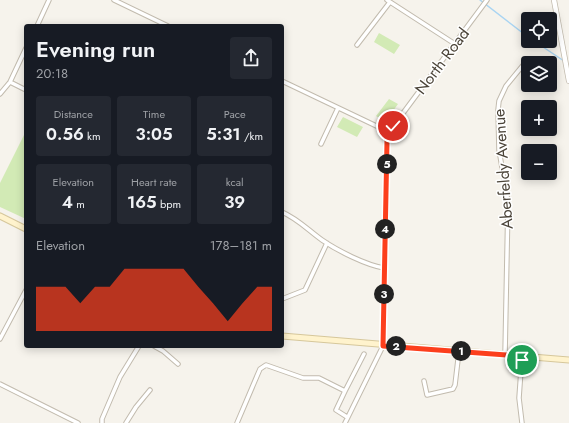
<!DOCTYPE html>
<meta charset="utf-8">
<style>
:root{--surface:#171b24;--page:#242831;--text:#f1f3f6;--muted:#9ea1a6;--accent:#fc3f1d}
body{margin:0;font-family:Jost,sans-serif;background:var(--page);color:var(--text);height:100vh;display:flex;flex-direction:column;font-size:15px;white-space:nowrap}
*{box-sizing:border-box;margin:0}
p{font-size:13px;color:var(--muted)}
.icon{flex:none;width:22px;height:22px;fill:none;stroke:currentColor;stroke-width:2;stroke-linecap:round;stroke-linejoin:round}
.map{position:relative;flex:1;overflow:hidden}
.panel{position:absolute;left:24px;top:24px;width:260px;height:324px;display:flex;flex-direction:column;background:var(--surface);border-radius:4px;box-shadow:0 2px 10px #0003}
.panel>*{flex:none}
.controls{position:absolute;left:521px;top:12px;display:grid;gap:8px}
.controls a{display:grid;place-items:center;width:36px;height:36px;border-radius:4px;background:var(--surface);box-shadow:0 2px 10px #0003;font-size:20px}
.pin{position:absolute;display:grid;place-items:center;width:34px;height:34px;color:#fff;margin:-17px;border:2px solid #fff;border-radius:50%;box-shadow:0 1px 4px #0007}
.km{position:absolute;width:20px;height:20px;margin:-10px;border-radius:50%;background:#222;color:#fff;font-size:11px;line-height:20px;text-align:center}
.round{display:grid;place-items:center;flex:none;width:42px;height:42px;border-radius:4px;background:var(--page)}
.summary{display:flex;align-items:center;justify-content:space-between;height:68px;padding:0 12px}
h1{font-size:22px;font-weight:600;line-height:30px}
.figures{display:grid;grid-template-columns:repeat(3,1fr);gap:6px;height:68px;padding:4px 12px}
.figures div{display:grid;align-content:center;border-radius:4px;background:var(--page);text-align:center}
.figures b{font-size:17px;font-weight:600}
.figures small{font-size:11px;font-weight:400}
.figures p{font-size:11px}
.chart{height:112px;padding:8px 12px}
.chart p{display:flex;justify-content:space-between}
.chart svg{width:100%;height:72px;margin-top:4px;fill:var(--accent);opacity:.7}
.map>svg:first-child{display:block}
.green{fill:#d2eab5}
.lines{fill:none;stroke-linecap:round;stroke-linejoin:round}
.stream{stroke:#a9d4f2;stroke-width:1.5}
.minor-casing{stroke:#c2bbae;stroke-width:5.5}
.tertiary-casing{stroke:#c2bbae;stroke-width:6}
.secondary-casing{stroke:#d6c79b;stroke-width:7}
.minor{stroke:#fff;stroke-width:3.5}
.tertiary{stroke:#fff;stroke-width:4.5}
.secondary{stroke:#fff3cd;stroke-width:5}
.route-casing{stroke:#fff;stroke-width:8}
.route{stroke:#fc3f1d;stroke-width:5}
.labels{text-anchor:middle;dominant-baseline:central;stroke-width:3;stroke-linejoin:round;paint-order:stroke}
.street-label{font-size:16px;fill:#4b4439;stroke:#fff}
</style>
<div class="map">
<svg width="569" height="423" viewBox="0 0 569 423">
<rect width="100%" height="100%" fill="#f6f3ec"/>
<!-- green -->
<path class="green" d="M 379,33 L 400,45 L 394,54 L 374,42 Z
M 389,99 L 398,104 L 385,122 L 376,116 Z
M 343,117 L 363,127 L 357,137 L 337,127 Z
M 26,131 L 26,219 L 0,207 L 0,183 Z"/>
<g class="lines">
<!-- stream -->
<path class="stream" d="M 480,0 L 528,37
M 534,41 L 564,61"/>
<!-- minor casing -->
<g class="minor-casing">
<path id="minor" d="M 114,0 L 168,26
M 387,0 L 455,44
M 37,26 L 49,0
M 357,45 L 390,2
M 282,81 L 389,132
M 10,82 L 26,90
M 0,94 L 10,82 L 26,48
M 321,144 L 338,108
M 282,212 C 298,219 308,230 322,240 C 338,251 366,265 384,268
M 282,299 L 305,290 L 327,243
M 0,339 L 26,290
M 154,346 L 163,351 L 178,364
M 505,355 L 508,202 L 499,150 L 498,110 L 499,101 L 506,86 L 524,64
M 424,381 L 427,395 L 453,389 L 455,385 L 459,351
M 0,384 L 78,423
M 345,391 L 364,354
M 102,423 L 102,419 L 120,377 L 139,346
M 126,423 L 136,407 L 150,390
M 237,423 L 260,369 L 266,365 L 303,378 L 319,378 L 345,391 L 336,410 L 347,417
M 345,423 L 383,346 L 387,141 L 389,132 L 487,0
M 522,423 L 519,398 L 522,356"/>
</g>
<!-- tertiary casing -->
<g class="tertiary-casing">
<path id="tertiary" d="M 554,0 L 569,81"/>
</g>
<!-- secondary casing -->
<g class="secondary-casing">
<path id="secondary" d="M 0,216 L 26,229
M 282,336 L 569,360"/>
</g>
<!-- minor -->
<use href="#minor" class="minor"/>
<!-- tertiary -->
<use href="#tertiary" class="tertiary"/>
<!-- secondary -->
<use href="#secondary" class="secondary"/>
</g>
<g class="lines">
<!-- route casing -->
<g class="route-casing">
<path id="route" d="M 393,126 L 387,141 L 383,346 L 522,356 L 522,360"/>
</g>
<!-- route -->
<use href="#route" class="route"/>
</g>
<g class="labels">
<!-- street labels -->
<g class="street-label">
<text transform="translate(442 61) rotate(-53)">North Road</text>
<text transform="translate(503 169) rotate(-94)">Aberfeldy Avenue</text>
</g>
</g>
</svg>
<div class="controls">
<a><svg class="icon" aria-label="locate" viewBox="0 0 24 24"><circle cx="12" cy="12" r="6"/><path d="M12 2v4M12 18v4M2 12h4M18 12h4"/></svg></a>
<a><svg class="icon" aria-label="layers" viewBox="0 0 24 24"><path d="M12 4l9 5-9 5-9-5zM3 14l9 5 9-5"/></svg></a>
<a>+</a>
<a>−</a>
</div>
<div class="pin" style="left:522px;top:360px;background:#1e9e55"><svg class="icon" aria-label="arrive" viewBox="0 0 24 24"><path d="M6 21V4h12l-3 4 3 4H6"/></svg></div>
<div class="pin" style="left:393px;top:126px;background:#d93025"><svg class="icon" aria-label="check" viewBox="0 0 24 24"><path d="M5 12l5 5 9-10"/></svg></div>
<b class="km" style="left:461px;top:351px">1</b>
<b class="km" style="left:396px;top:346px">2</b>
<b class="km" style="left:384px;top:294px">3</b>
<b class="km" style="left:385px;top:229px">4</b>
<b class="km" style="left:387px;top:164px">5</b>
<section class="panel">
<div class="summary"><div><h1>Evening run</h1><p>20:18</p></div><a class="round"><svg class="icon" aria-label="share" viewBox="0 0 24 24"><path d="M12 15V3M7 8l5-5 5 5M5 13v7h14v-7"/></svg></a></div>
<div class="figures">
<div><p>Distance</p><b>0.56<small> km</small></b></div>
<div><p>Time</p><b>3:05</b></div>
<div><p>Pace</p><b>5:31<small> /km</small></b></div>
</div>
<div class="figures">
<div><p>Elevation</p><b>4<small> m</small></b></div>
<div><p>Heart rate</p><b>165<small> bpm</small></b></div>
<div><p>kcal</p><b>39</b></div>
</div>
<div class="chart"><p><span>Elevation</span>178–181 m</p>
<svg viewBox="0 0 160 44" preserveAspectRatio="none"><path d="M0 44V17L10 17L20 17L30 27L40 17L50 17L60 6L70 6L80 6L90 6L100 6L110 17L120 27L130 38L140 27L150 17L160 17V44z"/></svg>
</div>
</section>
</div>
